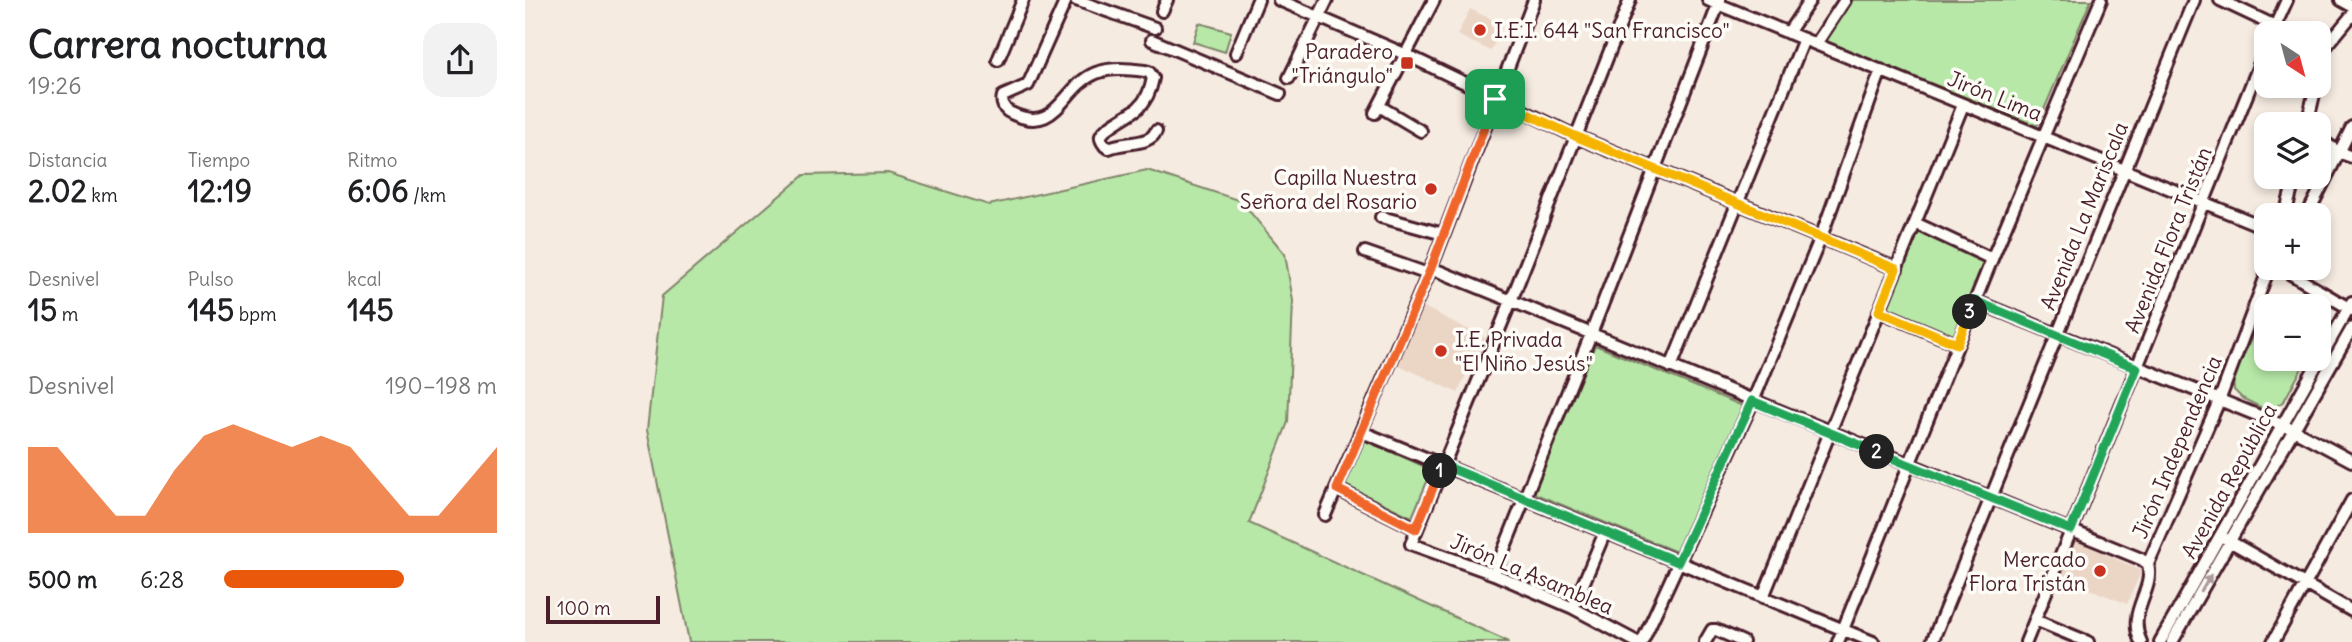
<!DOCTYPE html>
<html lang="es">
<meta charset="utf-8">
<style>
:root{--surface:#fff;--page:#f2f2f2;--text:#202124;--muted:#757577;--accent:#ea580c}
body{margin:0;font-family:Delius,sans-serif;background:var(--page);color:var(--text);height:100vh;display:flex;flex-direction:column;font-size:26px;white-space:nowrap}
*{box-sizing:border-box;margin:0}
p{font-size:23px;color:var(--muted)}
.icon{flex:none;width:38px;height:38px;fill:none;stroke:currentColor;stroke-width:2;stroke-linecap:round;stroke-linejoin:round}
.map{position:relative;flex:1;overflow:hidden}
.sheet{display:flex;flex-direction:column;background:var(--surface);width:525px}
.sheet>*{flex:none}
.needle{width:46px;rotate:144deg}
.tools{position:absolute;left:1729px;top:21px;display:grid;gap:14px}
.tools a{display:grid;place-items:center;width:77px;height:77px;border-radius:14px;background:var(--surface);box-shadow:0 4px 10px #0003;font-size:35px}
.scale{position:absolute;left:21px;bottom:18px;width:114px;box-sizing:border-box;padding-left:7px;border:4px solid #4a1f2b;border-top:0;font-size:19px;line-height:24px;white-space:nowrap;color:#4a1f2b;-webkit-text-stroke:5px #fdfcf7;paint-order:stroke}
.pin{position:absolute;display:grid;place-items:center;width:60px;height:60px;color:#fff;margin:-30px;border-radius:14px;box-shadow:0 4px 10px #0006}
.km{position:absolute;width:35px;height:35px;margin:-18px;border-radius:50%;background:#222;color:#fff;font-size:19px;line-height:35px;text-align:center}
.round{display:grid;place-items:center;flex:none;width:74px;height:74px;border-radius:21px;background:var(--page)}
.headline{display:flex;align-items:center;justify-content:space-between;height:119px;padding:0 28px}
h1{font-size:38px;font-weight:700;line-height:52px}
.figures{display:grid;grid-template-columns:repeat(3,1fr);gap:10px;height:119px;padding:7px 28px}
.figures div{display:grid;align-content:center}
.figures b{font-size:30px;font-weight:700}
.figures small{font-size:19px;font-weight:400}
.figures p{font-size:19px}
.chart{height:196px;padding:14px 28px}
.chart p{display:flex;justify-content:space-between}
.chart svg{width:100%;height:126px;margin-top:7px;fill:var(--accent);opacity:.7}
ul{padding:0 28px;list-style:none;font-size:23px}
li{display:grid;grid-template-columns:112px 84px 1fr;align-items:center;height:52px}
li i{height:18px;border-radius:9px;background:var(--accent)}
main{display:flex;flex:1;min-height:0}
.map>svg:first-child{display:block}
.built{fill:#ebd6c6}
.green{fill:#b7e8a8;stroke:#80846a;stroke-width:2}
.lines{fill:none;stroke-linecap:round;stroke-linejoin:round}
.minor-casing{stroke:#4a1f2b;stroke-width:16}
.minor{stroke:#fdfcf7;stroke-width:10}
.oneway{fill:#ac999b}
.split-1-casing{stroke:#fff;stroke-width:14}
.split-2-casing{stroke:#fff;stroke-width:14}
.split-3-casing{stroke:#fff;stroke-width:14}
.split-4-casing{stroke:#fff;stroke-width:14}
.split-1{stroke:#f0652b;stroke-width:9}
.split-2{stroke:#22a559;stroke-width:9}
.split-3{stroke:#22a559;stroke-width:9}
.split-4{stroke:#f5b400;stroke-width:9}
.poi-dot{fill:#c8321e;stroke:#fdfcf7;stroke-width:2.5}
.labels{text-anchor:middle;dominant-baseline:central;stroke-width:7;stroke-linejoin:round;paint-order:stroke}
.poi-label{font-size:21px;fill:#4a1f2b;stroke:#fdfcf7;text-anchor:end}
.street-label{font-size:21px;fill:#4a1f2b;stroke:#fdfcf7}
</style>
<main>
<section class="sheet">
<div class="headline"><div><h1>Carrera nocturna</h1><p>19:26</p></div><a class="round"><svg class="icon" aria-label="share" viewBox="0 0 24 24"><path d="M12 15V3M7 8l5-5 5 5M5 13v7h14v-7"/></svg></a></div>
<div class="figures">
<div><p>Distancia</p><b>2.02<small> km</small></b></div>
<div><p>Tiempo</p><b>12:19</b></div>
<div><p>Ritmo</p><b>6:06<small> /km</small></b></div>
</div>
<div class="figures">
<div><p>Desnivel</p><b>15<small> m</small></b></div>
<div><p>Pulso</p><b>145<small> bpm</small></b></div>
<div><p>kcal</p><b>145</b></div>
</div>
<div class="chart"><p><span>Desnivel</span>190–198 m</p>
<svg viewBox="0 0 160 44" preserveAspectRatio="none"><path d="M0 44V14L10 14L20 26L30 38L40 38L50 22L60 10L70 6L80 10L90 14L100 10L110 14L120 26L130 38L140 38L150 26L160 14V44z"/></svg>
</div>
<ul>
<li><b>500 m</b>6:28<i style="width:66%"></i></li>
</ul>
</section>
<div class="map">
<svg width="1827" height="642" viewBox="0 0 1827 642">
<rect width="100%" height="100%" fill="#f5ebe1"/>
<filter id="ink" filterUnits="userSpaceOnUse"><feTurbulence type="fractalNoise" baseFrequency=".0143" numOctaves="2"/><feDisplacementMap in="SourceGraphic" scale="14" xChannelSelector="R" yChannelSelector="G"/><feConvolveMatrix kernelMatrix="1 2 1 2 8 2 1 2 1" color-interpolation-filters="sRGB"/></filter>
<g filter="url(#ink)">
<!-- built -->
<path class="built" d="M 945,9 L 978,25 L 966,51 L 932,35 Z
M 899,307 L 960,338 L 944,374 L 941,374 L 933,393 L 872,364 Z
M 1548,539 L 1615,570 L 1616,572 L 1602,604 L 1533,576 Z"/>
<!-- green -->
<path class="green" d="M 1327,0 L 1566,0 L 1512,126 L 1300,41 Z
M 674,23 L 706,32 L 700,52 L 668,42 Z
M 622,170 L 716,201 L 760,254 L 768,301 L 763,422 L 724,523 L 984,642 L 164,642 L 122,430 L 137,296 L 279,175 L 363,173 L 464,205 Z
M 1394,231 L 1459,261 L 1429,339 L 1362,309 Z
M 1728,335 L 1741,342 L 1741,359 L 1773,359 L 1780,363 L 1759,401 L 1750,407 L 1739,409 L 1717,398 L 1709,390 L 1708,378 Z
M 1070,345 L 1218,406 L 1154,553 L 1008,493 Z
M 838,439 L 907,470 L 887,517 L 819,485 Z"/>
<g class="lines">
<!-- minor casing -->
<g class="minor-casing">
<path id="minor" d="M 541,0 L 503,85 L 478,96 C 476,103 479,110 486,113 C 533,136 536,87 571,73 C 587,67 604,69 620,71 L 624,72 L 628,78 C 626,89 622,100 613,108 C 605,115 579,127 576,136 C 575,140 578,143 580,146 L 584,148 C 599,141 625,146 631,131
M 551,0 L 630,28
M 754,0 L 882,55 L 1050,136 L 1372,269
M 1105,0 L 986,301 L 886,544 L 969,574 L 1048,608 L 1112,642
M 1183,0 L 1741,228
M 1695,0 L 1765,33
M 1816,0 L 1827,6
M 637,11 L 642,0
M 1263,33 L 1285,0
M 1747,33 L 1762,0
M 627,40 L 755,94
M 1291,44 L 1320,0
M 711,53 L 733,0
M 473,60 L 498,0
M 1794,72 L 1799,49 L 1827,15
M 764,78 L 802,0
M 854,106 L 896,131
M 850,113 L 909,0
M 1782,124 L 1791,86
M 1794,138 L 1813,152 L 1827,157
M 1794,162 L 1813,152
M 1760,215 L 1770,177
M 1782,215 L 1827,127
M 856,217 L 918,234
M 1390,223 L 1467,259
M 840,252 L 903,274
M 906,268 L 1616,559 L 1623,564
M 1760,268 L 1766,274 L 1827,310
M 1450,301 L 1769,430 L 1827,461
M 1354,311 L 1432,344
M 1146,367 L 1279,39
M 837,432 L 1348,642
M 812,489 L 892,529
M 800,515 L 906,268 L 1009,0
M 1699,538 L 1827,611
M 969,574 L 1066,334 L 1195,0
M 1238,597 L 1438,105
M 1048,608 L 1080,532
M 1510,620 L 1563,642
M 1117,642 L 1228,401 L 1296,237 L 1356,70
M 1180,642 L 1187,630 L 1191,630 L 1218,642
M 1313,642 L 1467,259 L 1576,0
M 1407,642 L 1669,0
M 1501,642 L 1741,48
M 1616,642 C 1601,611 1630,592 1623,564 L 1694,401 L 1744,268
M 1635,642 L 1827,302
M 1647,642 L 1827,328
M 1748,642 L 1827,500"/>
</g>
<!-- minor -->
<use href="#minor" class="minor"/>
</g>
<!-- one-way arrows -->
<defs><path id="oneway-solid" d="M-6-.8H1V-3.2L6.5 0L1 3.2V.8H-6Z" transform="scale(1.75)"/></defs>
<use class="oneway" href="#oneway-solid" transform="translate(1681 583) rotate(-60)"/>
</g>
<g class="lines" filter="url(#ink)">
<!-- split-1 casing -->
<g class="split-1-casing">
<path id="split-1" d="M 915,471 L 891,529 L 812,489 L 906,268 L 970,99"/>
</g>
<!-- split-2 casing -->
<g class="split-2-casing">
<path id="split-2" d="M 915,471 L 918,465 L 1153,562 L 1227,401 L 1352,452"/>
</g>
<!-- split-3 casing -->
<g class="split-3-casing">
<path id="split-3" d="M 1352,452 L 1546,530 L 1612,368 L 1450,301 L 1445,312"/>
</g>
<!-- split-4 casing -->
<g class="split-4-casing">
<path id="split-4" d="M 970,99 L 1050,136 L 1371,269 L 1354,311 L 1432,344 L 1445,312"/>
</g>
<!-- split-1 -->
<use href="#split-1" class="split-1"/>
<!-- split-2 -->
<use href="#split-2" class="split-2"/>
<!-- split-3 -->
<use href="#split-3" class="split-3"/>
<!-- split-4 -->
<use href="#split-4" class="split-4"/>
</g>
<!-- markers -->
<g class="poi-dot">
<circle cx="955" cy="30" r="7"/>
<rect x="875" y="56" width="14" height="14" rx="3.5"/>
<circle cx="906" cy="189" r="7"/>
<circle cx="916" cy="351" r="7"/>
<circle cx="1575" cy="571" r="7"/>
</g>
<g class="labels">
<!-- poi labels -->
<g class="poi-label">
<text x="969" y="30" text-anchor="start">I.E.I. 644 "San Francisco"</text>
<text x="868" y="51">Paradero<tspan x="868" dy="24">"Triángulo"</tspan></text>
<text x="892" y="177">Capilla Nuestra<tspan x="892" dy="24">Señora del Rosario</tspan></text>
<text x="930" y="339" text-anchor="start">I.E. Privada<tspan x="930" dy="24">"El Niño Jesús"</tspan></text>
<text x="1561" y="559">Mercado<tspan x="1561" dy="24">Flora Tristán</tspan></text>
</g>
<!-- street labels -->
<g class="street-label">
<text transform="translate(1470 96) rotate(22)">Jirón Lima</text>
<text transform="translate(1559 216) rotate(-68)">Avenida La Mariscala</text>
<text transform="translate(1643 240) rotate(-68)">Avenida Flora Tristán</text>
<text transform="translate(1652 447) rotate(-67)">Jirón Independencia</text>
<text transform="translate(1704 481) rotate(-61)">Avenida República</text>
<text transform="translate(1007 574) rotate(23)">Jirón La Asamblea</text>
</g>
</g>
</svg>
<div class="tools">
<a><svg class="needle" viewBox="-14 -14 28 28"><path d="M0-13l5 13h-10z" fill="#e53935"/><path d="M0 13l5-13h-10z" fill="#757577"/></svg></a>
<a><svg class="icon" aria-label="layers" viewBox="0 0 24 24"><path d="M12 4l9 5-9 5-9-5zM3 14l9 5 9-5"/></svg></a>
<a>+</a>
<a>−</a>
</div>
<div class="scale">100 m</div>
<div class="pin" style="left:970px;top:99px;background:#1e9e55"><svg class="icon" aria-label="arrive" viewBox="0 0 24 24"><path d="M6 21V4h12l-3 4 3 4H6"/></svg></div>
<b class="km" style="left:915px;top:471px">1</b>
<b class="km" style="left:1352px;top:452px">2</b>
<b class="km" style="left:1445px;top:312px">3</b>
</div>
</main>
